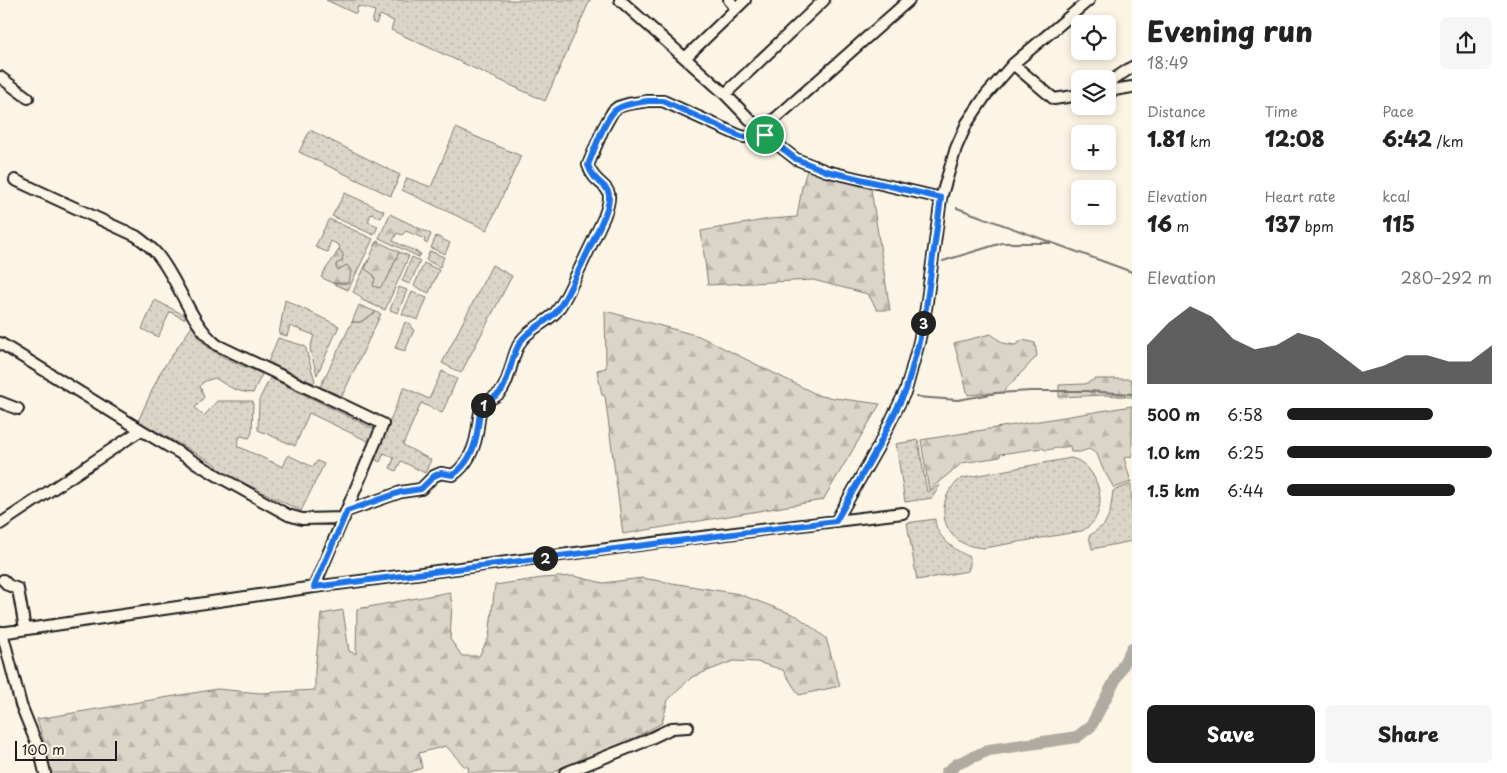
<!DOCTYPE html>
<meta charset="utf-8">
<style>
:root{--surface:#fff;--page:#f6f6f6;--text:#222;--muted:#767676;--accent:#1c1c1c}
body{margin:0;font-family:"Playpen Sans",sans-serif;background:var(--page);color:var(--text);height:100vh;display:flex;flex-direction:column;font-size:19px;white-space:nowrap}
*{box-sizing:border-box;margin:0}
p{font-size:16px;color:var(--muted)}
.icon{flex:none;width:28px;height:28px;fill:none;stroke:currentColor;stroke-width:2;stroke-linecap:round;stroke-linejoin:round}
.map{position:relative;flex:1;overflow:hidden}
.details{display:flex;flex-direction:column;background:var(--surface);width:375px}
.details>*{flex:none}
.controls{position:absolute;left:1071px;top:15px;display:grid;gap:10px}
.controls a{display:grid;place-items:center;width:45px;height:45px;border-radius:8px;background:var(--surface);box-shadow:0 2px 8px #0003;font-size:25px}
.scale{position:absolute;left:15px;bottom:12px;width:102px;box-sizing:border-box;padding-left:5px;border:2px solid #1c1c1c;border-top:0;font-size:14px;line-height:18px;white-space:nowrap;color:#1c1c1c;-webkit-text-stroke:4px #fcf5e5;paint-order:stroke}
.pin{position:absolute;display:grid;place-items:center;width:42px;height:42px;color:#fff;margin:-21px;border:2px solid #fff;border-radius:50%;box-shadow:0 1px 5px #0007}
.km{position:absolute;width:25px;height:25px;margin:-12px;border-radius:50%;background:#222;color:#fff;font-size:14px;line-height:25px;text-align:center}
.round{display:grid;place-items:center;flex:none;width:52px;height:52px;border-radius:8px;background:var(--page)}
.overview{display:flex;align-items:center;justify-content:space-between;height:85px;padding:0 15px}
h1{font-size:28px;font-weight:800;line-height:38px}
.stats{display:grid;grid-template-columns:repeat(3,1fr);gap:8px;height:85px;padding:5px 15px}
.stats div{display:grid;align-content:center}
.stats b{font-size:21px;font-weight:800}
.stats small{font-size:14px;font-weight:400}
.stats p{font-size:14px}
.chart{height:140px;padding:10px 15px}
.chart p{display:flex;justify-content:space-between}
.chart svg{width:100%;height:90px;margin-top:5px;fill:var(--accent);opacity:.7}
.cta{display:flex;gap:10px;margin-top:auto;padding:10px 15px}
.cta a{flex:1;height:58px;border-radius:8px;background:var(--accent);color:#fff;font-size:20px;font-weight:800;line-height:58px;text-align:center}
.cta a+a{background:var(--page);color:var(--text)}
ul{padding:0 15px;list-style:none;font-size:16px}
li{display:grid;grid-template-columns:80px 60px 1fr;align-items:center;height:38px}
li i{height:12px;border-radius:6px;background:var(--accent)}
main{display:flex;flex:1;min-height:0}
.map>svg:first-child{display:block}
.grass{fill:url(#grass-dots);stroke:#7c7872}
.forest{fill:url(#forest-firs);stroke:#7c7872}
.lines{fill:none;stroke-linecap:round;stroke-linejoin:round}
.stream{stroke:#75726c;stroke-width:2}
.river{stroke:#b0aba1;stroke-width:12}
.minor-casing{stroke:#1c1c1c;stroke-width:14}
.minor{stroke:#fcf5e5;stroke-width:10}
.route-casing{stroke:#fff;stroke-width:10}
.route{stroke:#1a73e8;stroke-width:6}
</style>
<main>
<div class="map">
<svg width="1132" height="773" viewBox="0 0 1132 773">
<defs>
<pattern id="grass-dots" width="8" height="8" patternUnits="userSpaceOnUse" patternTransform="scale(1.25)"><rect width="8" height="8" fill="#dbd5c8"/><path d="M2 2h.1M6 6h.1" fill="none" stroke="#bbb6ab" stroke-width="1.8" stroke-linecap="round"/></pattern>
<pattern id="forest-firs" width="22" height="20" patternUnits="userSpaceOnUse" patternTransform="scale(1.25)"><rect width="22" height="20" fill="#dbd5c8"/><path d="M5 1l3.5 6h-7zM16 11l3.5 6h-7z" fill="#bbb6ab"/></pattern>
</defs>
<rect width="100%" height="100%" fill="#fcf5e5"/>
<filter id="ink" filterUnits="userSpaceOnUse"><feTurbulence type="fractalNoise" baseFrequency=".02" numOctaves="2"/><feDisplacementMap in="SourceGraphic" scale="10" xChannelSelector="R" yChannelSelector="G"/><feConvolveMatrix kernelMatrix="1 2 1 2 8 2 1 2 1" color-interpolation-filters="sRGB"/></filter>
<g filter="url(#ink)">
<!-- grass -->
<path class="grass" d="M 326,0 L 590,0 L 545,101 L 391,30 L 394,21 L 380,15 L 376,24 L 372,22 L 375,11 L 358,6 L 356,14 Z
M 456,128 L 521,156 L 487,230 L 402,190 L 407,178 L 431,187 Z
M 310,130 L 400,175 L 391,196 L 299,152 Z
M 345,193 L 384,211 L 381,218 L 371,214 L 368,222 L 378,226 L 374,235 L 332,216 Z
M 329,219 L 373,239 L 348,290 L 332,283 L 349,283 L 347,265 L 338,270 L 336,268 L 336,264 L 342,261 L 343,255 L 339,249 L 340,246 L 331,241 L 328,249 L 329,251 L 327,252 L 315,247 Z
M 436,236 L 450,243 L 445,254 L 431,248 Z
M 430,251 L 444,257 L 440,267 L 426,260 Z
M 399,252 L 409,256 L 385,310 L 362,300 L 360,296 L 353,292 L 368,260 L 366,269 L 374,275 L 375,279 L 388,277 Z
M 412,257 L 420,261 L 410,284 L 402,281 Z
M 424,263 L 439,270 L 429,293 L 414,286 Z
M 492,265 L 512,276 L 461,373 L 442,363 Z
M 399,287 L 407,290 L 398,313 L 390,310 Z
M 412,292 L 427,298 L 418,320 L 402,314 Z
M 155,300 L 186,316 L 184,319 L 170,312 L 158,337 L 142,329 Z
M 285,300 L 339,326 L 317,375 L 310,349 L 314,335 L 290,326 L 287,336 L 279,334 Z
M 376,312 L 381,314 L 342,396 L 320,387 L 352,322 L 360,322 Z
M 405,322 L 411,324 L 411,328 L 414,330 L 405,351 L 395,348 Z
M 193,325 C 201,353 238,363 262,374 L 253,393 C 236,392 229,387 215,378 L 205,381 L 200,386 L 204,397 L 195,408 L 204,416 L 217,401 L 253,401 L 252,433 L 249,438 L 240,436 L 237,446 L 283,467 L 288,455 L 313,467 L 317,461 L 324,464 L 301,511 L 216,469 L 217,465 L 138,421 L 161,371 Z
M 278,338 L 305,346 L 315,381 L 313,383 L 268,362 Z
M 442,371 L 457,379 L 442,413 L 421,403 L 403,445 L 431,460 L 425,473 L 401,461 L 396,471 L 390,468 L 394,458 L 384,453 L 380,462 L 374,459 L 404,387 L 429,399 Z
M 270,378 L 376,430 L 372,443 L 309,413 L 295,446 L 258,430 L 259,400 Z
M 918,440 L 927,492 L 940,485 L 932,498 L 905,502 L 896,444 Z
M 1071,458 C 1094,463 1107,497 1096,517 C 1093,524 1088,527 1082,531 L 984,548 C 975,547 966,546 958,540 C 937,525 940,490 963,478 Z
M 1131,484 L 1132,541 L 1092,549 L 1089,536 L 1104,525 L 1110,513 L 1113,491 Z
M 935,519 C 935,537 956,551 970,557 L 970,565 L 968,571 L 917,580 L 907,523 Z"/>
<!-- forest -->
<path class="forest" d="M 807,170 L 871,189 L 890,310 L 877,310 L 868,294 L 813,280 L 708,285 L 701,231 L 770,219 L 797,217 L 802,187 Z
M 390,214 L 431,234 L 427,244 L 424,242 L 425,239 L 406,231 L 402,235 L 397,233 L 393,241 L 421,254 L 419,257 L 379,238 Z
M 377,241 L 399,252 L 388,277 L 380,288 L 373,286 L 375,279 L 374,275 L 365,269 Z
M 339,249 L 343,255 L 342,261 L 336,264 L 336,268 L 338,270 L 347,265 L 351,270 L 349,283 L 332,283 L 321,277 C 327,266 334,259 339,249 Z
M 359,305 L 376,312 L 360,322 L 352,322 Z
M 605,311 L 699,336 L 820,396 L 880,404 L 823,500 L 623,534 L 605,396 L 602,395 L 597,370 L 606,368 L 606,365 Z
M 991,334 L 1003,343 L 1015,345 L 1023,340 L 1035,343 L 1037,356 L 1003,392 L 968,395 L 954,343 Z
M 1095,379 L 1132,379 L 1132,397 L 1105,395 L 1059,397 L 1059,385 L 1085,384 Z
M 1132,406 L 1132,456 L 1124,458 L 1131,482 L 1114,488 L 1102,467 L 1097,454 L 1089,449 L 1080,452 L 1071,452 L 1070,446 L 1046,450 L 1042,448 L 1000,454 L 1000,457 L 962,463 L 929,490 L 921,440 Z
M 574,576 L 603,583 L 642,578 L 739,594 L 797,616 L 826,638 L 840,686 L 799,695 L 783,670 L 757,662 L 733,661 L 692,677 L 668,700 L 662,723 L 631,740 L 559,769 L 553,773 L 469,773 L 468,767 L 464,766 L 446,746 L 419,753 L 422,768 L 408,773 L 51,773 L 46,748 L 37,719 L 217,689 L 260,693 L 315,690 L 315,670 L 321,614 L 343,610 L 349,651 L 356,654 L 357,609 L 450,592 L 452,605 L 450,639 L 462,656 L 479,656 L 489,637 L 495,585 L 542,578 Z"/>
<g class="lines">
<!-- stream -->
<path class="stream" d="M 957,208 L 1132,272
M 943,261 L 1002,243 L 1051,243
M 916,397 L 958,400 L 997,393 L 1031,391 L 1086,391 L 1132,394"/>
<!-- river -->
<path class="river" d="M 946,773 L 957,764 L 989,750 L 1077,737 L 1091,726 L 1132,648"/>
<!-- minor casing -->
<g class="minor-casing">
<path id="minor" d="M 620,0 L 725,94 L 759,129 L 776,118 L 909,0
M 729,0 L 736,8
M 685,58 L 745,0
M 1013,64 L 1054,99 L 1080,95
M 0,77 L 28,98
M 1108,83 L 1132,67
M 1108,91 L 1132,87
M 725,94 L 824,0
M 15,180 L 136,236 C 143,241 151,247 157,254 C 180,282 189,322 217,345 L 383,424 L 314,587
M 0,343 L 141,430 L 218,476 L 288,515 L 302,519 L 344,518
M 0,402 L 18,409
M 347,511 L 401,492 L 421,489 L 434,476 L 441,473 L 453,475 C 470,463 476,445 478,426 C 479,420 479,413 482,407 C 486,399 497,398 502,390 C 512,375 511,355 521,341 C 529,329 546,323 556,312 C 565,301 570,288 576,276 C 586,256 595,237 604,217 C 619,179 597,192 588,165 L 603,129 L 613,111 L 618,107 L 628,104 L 648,101 L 663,101 L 738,135 L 744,137 L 765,135 L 796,159 L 826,171 L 941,198
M 836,521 L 878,447 L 906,390 L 919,342 L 926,308 L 941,198 L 956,148 L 967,123 L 986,95 L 1013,64 L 1089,0
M 0,524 L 141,430
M 3,580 L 8,585 L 18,589 L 25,629
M 2,632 L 21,705 L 40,752 L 45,773
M 0,633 L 314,587 L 677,540 L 903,513
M 565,773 L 643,742 L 672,728 L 688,727"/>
</g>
<!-- minor -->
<use href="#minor" class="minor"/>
</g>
</g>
<g class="lines" filter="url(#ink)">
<!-- route casing -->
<g class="route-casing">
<path id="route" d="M 648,101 L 663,101 L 738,135 L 744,137 L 765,135 L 796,159 L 826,171 L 941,198 L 926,308 L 919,342 L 906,390 L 878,447 L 836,521 L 314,587 L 347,511 L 401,492 L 421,489 L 434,476 L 441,473 L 453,475 C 470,463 476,445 478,426 C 479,420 479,413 482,407 C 486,399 497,398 502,390 C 511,374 511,355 521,341 C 529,329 546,323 556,312 C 565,301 570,288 576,276 C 586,256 595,237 604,217 C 619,179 597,192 588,165 C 593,153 606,115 617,109 C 626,103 638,103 648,101 Z"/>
</g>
<!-- route -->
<use href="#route" class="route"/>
</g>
</svg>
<div class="controls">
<a><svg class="icon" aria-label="locate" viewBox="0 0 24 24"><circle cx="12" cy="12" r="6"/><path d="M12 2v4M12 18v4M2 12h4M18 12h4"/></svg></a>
<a><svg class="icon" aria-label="layers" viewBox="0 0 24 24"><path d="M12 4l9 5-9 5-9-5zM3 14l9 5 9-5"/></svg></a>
<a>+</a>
<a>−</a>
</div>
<div class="scale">100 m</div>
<div class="pin" style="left:765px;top:135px;background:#1e9e55"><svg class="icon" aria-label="arrive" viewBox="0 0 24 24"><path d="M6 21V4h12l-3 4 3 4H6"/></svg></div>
<b class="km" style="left:483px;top:405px">1</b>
<b class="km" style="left:545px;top:558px">2</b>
<b class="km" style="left:923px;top:323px">3</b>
</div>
<section class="details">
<div class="overview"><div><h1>Evening run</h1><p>18:49</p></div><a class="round"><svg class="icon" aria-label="share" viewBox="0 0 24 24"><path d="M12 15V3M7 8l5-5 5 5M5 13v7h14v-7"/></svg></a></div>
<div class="stats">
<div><p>Distance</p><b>1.81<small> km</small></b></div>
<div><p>Time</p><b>12:08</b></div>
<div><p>Pace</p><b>6:42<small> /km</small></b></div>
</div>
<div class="stats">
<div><p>Elevation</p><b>16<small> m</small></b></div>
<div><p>Heart rate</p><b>137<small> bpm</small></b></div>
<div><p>kcal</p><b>115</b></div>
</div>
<div class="chart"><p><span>Elevation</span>280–292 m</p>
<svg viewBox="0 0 160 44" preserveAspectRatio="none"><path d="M0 44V25L10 14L20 6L30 11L40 22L50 27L60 25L70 19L80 22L90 30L100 38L110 35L120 30L130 30L140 33L150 33L160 25V44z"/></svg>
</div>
<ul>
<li><b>500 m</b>6:58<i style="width:71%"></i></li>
<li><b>1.0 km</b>6:25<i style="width:100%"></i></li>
<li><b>1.5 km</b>6:44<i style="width:82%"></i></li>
</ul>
<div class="cta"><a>Save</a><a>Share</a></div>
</section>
</main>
